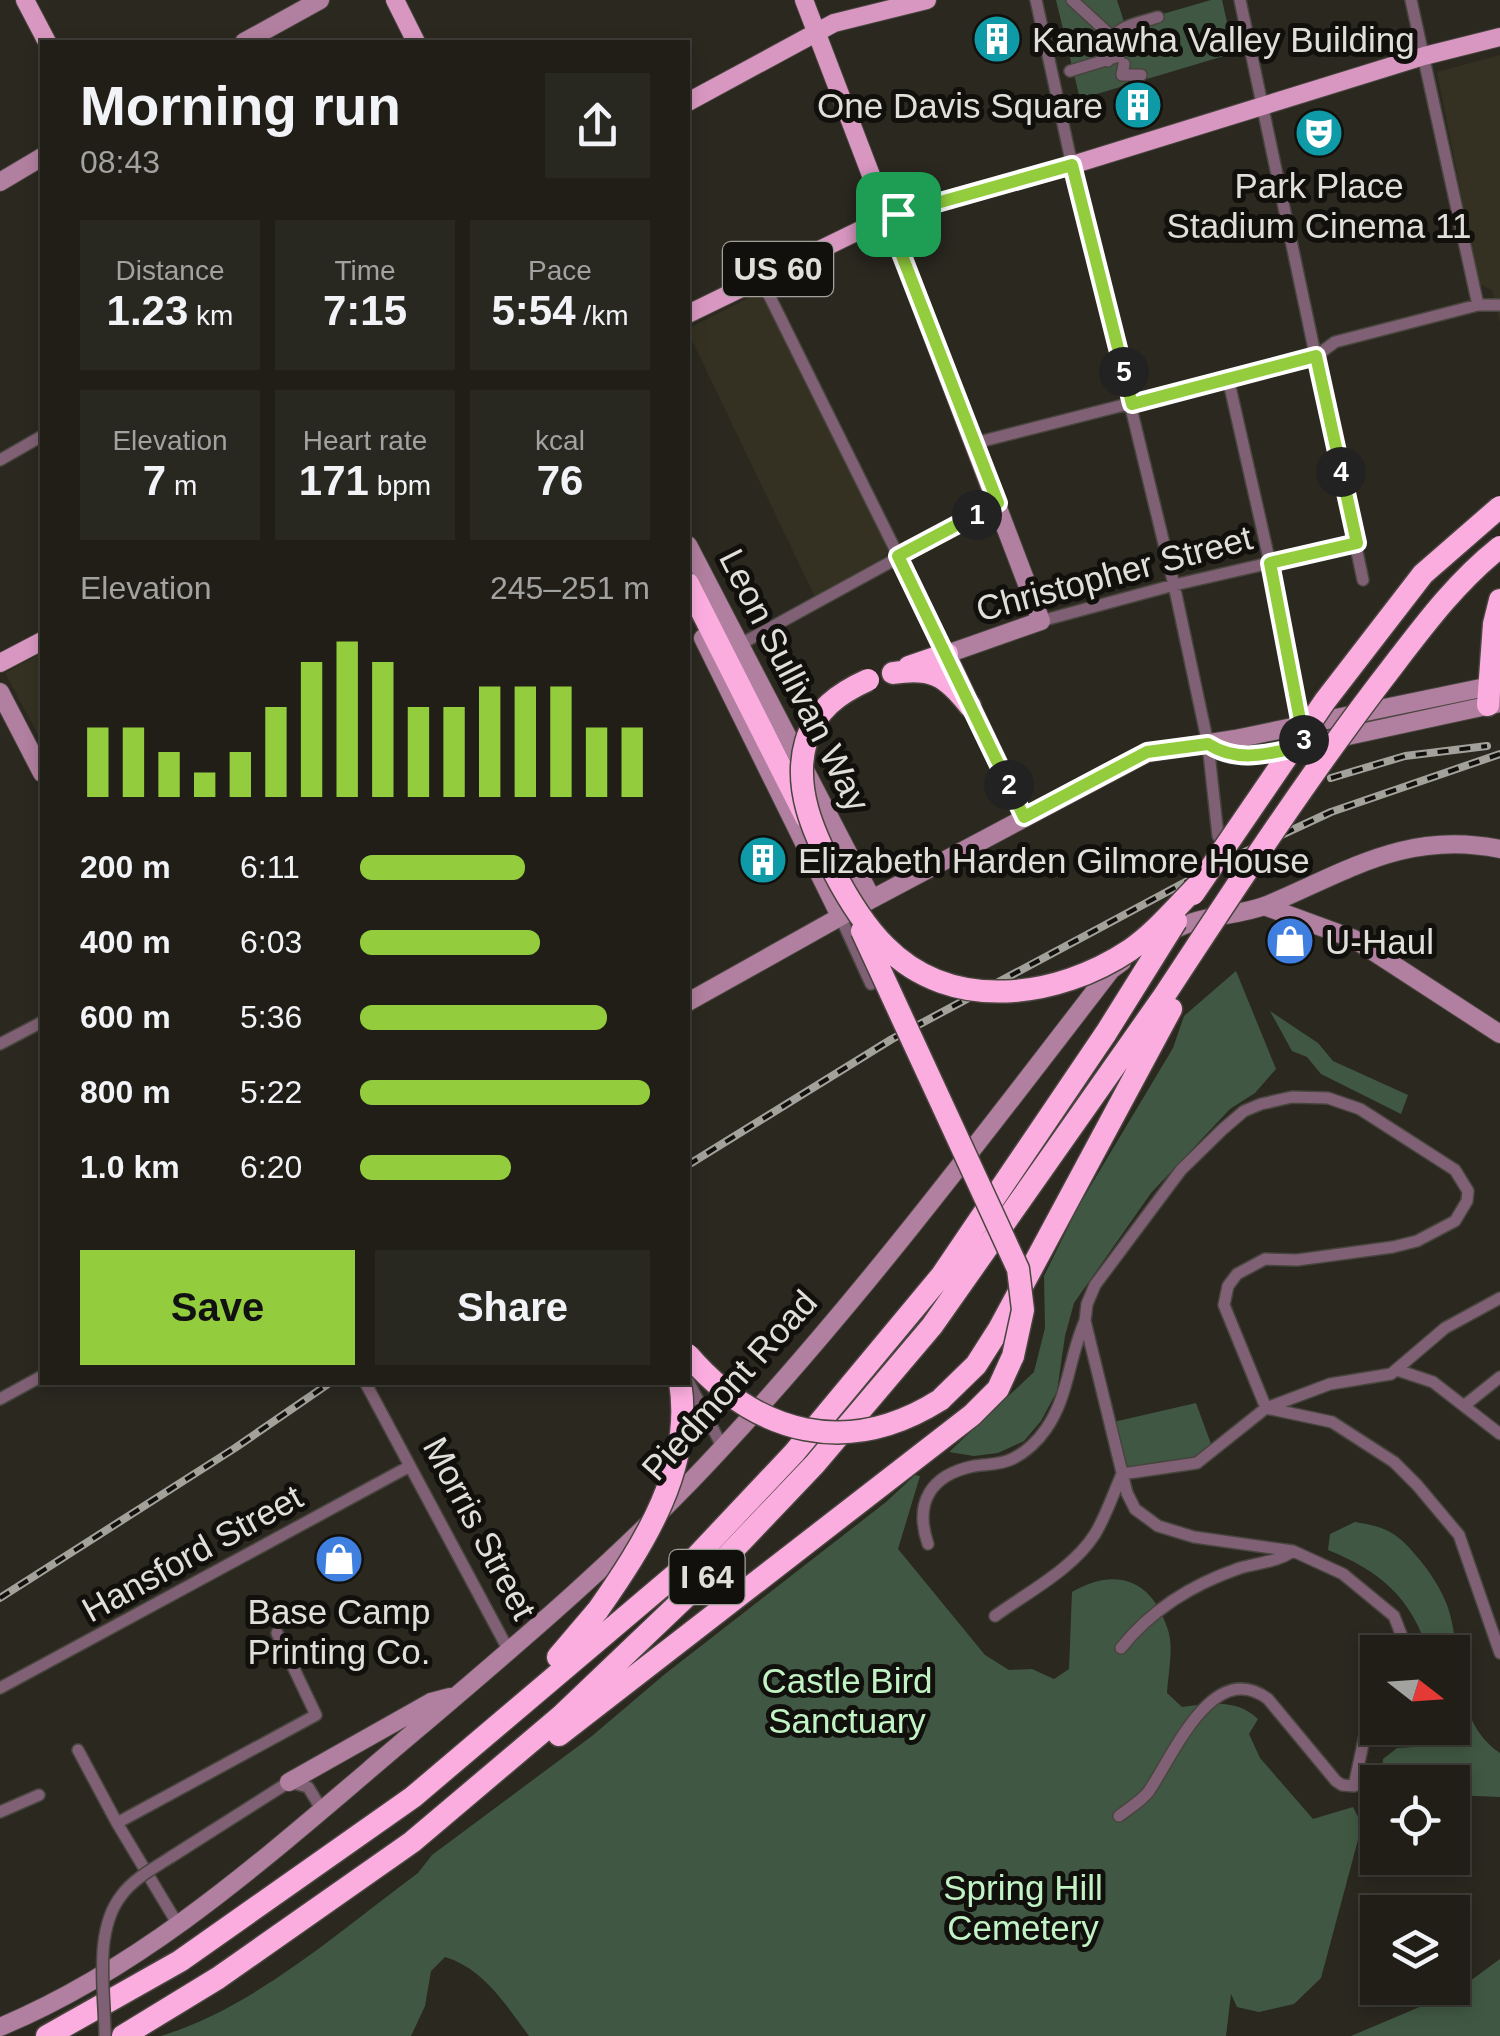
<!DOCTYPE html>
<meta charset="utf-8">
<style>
:root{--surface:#201e17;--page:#282720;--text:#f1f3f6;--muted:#a2a2a1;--line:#3d3c36;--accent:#93cd3d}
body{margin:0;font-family:Arial,sans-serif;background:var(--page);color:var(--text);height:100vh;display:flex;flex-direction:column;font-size:38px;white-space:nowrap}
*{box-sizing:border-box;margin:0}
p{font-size:32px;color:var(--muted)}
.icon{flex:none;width:55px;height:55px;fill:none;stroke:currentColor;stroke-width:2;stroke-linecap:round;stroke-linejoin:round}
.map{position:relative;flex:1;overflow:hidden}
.drawer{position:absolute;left:40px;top:40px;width:650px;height:1345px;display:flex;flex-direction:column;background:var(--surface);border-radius:0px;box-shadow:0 5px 15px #0003,0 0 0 2px var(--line)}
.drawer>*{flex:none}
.needle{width:65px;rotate:107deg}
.controls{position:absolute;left:1360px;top:1635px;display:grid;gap:20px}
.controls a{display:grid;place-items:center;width:110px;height:110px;border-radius:0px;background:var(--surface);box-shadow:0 5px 15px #0003,0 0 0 2px var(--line);font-size:50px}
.pin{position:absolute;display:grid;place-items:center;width:85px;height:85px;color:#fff;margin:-42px;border-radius:20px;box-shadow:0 5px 15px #0006}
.km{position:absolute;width:50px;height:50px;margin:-25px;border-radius:50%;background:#222;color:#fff;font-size:28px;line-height:50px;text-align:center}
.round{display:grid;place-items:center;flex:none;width:105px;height:105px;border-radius:0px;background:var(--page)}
.headline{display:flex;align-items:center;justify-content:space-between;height:170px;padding:0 40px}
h1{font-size:55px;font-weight:700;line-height:75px}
.figures{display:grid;grid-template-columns:repeat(3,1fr);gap:15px;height:170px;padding:10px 40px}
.figures div{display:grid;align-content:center;border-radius:0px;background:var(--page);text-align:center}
.figures b{font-size:42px;font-weight:700}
.figures small{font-size:28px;font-weight:400}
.figures p{font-size:28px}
.chart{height:280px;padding:20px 40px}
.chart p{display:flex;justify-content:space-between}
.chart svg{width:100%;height:180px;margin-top:10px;stroke:var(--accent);stroke-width:6}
.primary-button{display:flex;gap:20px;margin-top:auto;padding:20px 40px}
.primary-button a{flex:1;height:115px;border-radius:0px;background:var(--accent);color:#111;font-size:40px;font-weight:700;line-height:115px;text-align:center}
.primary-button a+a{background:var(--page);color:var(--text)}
ul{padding:0 40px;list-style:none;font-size:32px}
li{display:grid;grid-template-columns:160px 120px 1fr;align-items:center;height:75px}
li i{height:25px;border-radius:12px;background:var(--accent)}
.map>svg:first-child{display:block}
.built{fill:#343122}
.green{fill:#405843}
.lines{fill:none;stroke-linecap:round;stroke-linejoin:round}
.street-casing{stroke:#47453d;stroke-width:14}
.secondary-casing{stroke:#47453d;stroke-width:20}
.primary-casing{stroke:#47453d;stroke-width:20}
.highway-casing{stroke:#47453d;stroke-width:25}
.street{stroke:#7f6074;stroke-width:11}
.secondary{stroke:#b17f9f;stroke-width:18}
.primary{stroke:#d897c1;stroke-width:18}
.highway{stroke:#fbaddf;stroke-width:22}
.rail-casing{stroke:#a2a19a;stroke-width:8}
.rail{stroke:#11100c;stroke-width:4;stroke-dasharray:11;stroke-linecap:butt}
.street-bridge-casing{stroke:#47453d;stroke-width:14;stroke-linecap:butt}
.highway-bridge-casing{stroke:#47453d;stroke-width:25;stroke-linecap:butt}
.street-bridge{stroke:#7f6074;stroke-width:11}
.highway-bridge{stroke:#fbaddf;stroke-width:22}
.route-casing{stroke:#fff;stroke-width:20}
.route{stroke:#93cd3d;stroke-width:12}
.labels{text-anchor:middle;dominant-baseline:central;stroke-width:10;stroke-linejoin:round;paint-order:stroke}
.shield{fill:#11100c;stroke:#a2a19c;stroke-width:2.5}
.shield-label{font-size:32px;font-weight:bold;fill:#e0dfd9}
.poi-label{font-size:35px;fill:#e0dfd9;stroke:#11100c;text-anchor:start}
.street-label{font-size:35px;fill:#e0dfd9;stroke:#11100c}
.park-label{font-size:35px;fill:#c1f3c5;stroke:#11100c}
</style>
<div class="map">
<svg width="1500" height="2036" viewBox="0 0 1500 2036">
<rect width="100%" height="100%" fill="#2a281f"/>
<!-- built -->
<path class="built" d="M 1500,55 L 1500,323 L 1492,290 L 1479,284 L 1437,72 Z
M 756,294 L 763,295 L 888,550 L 887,555 L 819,596 L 814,595 L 688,332 L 691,327 Z
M 42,653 L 42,742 L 5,673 Z"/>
<!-- green -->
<path class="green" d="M 1056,0 L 1117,0 L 1125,25 L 1211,0 L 1222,0 L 1234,53 L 1080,99 Z
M 1236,971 L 1276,1069 L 1255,1093 L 1230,1109 L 1151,1193 L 1074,1303 L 1065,1336 L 1057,1391 L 1041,1421 L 1024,1441 L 998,1453 L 974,1456 L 949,1452 L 1034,1372 L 1045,1328 L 1044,1276 L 1078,1207 L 1173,1048 L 1184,1016 Z
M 1270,1011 L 1318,1043 L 1333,1061 L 1408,1095 L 1401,1114 L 1321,1074 L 1307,1057 L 1292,1051 Z
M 1196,1403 L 1214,1452 L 1197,1463 L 1122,1474 L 1109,1423 Z
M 915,1475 L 920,1476 L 898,1549 L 985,1655 L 1009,1670 L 1032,1669 L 1054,1679 L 1069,1669 L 1072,1592 C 1116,1566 1153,1580 1168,1630 C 1174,1648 1168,1674 1167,1693 L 1182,1707 C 1211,1704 1235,1698 1258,1719 L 1249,1734 L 1260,1758 L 1313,1819 L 1353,1807 L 1362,1825 L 1321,1978 L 1294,2004 L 1259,2012 L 1237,2007 L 1231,1994 L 1226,2036 L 529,2036 C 505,2004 484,1969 445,1957 L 431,1971 L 425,2006 L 411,2036 L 161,2036 C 257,2006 338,1932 418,1873 L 432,1855 L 592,1736 L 665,1674 L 886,1502 Z
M 1355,1522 C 1387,1527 1398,1533 1419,1559 C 1430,1572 1441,1589 1447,1605 C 1465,1656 1450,1718 1500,1753 L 1500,1797 L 1453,1795 L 1452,1782 L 1388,1782 L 1382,1777 L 1383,1759 L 1397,1748 L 1432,1746 L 1431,1728 L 1452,1728 L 1452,1652 L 1428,1652 C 1412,1598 1380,1571 1328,1550 L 1330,1534 Z
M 1500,1959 L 1500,2036 L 1351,2036 L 1455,1992 Z"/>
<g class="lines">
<!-- street casing -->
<g class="street-casing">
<path id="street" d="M 1036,0 L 1072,165 L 1174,585 L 1208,744 L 1218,836
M 1072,0 L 1122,46
M 1240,0 L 1363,580
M 1411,0 L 1478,305
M 1108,61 C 1105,27 1132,25 1158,17
M 1124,64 L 1122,75 L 1141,75
M 1070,71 L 1119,56
M 760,277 L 947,654
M 1228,378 L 1270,563 L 1303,731
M 975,443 L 1316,356 L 1335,342 L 1478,305 L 1500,305
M 0,460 L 42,436
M 1041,621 L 1174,585 L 1357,543
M 739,645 L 998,503
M 840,916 L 871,984
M 0,1044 L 42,1022
M 1397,1370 L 1433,1382 L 1500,1434
M 688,1381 L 723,1448
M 365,1382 L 509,1651
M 0,1399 L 42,1376
M 1465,1405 L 1500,1377
M 928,1544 C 914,1503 930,1475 974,1466 C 987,1464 1000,1465 1012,1459 C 1025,1453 1038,1441 1046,1429 C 1069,1396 1069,1356 1085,1321
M 995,1616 C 1028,1592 1073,1569 1095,1534 C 1106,1516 1113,1494 1122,1474 L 1197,1463 L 1266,1408 L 1330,1384 L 1391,1374 L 1445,1328 L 1500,1298
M 1121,1648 C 1152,1609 1193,1584 1240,1568 C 1259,1562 1276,1563 1293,1551
M 1397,1652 L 1401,1634 L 1394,1616 L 1343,1574 L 1293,1551 L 1194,1537 L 1158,1526 L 1135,1509 L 1127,1493 L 1085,1321 L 1087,1304 L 1095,1285 L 1181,1170 L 1223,1129 L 1244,1111 L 1261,1104 L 1292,1097 L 1328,1098 L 1360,1109 L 1455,1170 L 1468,1191 L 1467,1201 L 1455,1221 L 1417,1241 L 1393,1247 L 1297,1260 L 1265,1259 L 1237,1274 L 1228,1286 L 1224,1305 L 1266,1408 L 1332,1422 L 1394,1462 L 1417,1485 L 1459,1535 L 1500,1653
M 0,1688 L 410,1466
M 78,1750 L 117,1823 L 177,1923
M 0,1812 L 39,1795
M 1119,1816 C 1129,1808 1142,1801 1149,1791 C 1174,1754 1213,1658 1268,1699 L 1336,1781 L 1342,1785 L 1354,1786 L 1369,1716 L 1378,1692
M 117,1823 L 316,1715 L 277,1633
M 171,1857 L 289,1782 L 308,1787 L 322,1810"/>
</g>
<!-- secondary casing -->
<g class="secondary-casing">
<path id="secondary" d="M 244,42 L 320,0
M 0,182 L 42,157
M 896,240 L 1041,621 L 947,654 L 1024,817
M 688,545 L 872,899
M 703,638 L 840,916
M 0,692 L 42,773
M 1208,744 C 1226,756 1239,757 1260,755 L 1500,703
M 1264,906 L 1354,939 L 1500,1034
M 1164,934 C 1176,929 1187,923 1200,920 C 1221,915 1246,913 1267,905 C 1348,871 1407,830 1500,849
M 688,1002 L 872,899 L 1147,753 L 1235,739 L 1500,684
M 289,1782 L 431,1702 L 450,1697
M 0,2027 C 139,1969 255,1867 368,1771 C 490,1667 616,1564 724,1446 C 863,1296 986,1132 1111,970 L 1122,962"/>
</g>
<!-- primary casing -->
<g class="primary-casing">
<path id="primary" d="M 25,0 L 47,42
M 395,0 L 416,42
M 804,0 L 887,217
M 688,102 L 834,23 L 927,0
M 688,314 L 887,217 L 1072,165 L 1424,56 L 1500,37
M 0,663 L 42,641"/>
</g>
<!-- highway casing -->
<g class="highway-casing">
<path id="highway" d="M 688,584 L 806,817
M 909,667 L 947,654
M 893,673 C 932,667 946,675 970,706
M 1488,705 L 1494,624 L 1500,600
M 940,1400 L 976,1365 L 999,1329 L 1171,1009
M 558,1657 L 598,1610
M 559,1735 L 972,1415 L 998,1389 L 1013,1356
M 47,2036 L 180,1961 L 413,1797 L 695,1558 L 794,1453 L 942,1275 L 1106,1033
M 123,2036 L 218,1978 L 412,1842 L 561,1716 L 714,1570 L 815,1464 L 932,1326 L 1166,993"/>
</g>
<!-- street -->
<use href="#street" class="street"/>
<!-- secondary -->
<use href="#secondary" class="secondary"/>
<!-- primary -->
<use href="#primary" class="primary"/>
<!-- highway -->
<use href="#highway" class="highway"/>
<!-- rail casing -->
<g class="rail-casing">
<path id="rail" d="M 1331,778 L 1405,756 L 1487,746
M 688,1165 L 892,1039 L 1221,863 L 1331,812 L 1500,754
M 0,1598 L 235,1448 L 331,1382"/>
</g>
<!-- rail -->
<use href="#rail" class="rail"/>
<!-- street-bridge casing -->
<g class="street-bridge-casing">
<path id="street-bridge" d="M 105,2036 C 105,1993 93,1932 121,1896 C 133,1879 154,1868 171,1857"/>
</g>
<!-- highway-bridge casing -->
<g class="highway-bridge-casing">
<path id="highway-bridge" d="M 868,680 C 839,693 815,710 806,742 C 793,787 813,832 834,872 C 847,897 865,926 885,946 C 952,1014 1058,998 1130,950 C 1157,931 1178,905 1201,882
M 1193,894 L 1325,701 L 1423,574 L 1500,507
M 862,931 L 1018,1269 L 1023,1310 L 1013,1356
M 1166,993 C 1235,888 1303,784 1379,684 C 1417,635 1451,586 1500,547
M 1106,1033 L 1176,921
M 688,1355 C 757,1435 848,1458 940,1400
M 598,1610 C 644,1544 694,1467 680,1382"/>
</g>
<!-- street-bridge -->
<use href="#street-bridge" class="street-bridge"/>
<!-- highway-bridge -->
<use href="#highway-bridge" class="highway-bridge"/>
</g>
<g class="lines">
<!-- route casing -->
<g class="route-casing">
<path id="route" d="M 1072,165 L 1132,404 L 1316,356 L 1357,543 L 1270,563 L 1305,746 C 1270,753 1239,764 1208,744 L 1147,752 L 1024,817 L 898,556 L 998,503 L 887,217 Z"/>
</g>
<!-- route -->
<use href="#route" class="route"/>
</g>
<!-- icons -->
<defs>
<g id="building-disc" transform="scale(2.5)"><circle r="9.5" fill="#0f9aa8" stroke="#11100c"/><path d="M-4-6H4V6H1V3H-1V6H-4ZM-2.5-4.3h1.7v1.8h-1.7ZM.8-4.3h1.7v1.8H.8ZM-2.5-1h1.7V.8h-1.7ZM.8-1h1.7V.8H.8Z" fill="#fff"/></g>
<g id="theatre-disc" transform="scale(2.5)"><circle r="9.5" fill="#0f9aa8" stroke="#11100c"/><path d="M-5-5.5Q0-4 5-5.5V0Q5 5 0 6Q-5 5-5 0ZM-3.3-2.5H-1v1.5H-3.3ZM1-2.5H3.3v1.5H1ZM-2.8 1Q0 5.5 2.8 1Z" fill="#fff"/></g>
<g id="shop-disc" transform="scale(2.5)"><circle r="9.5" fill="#3f7fe0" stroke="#11100c"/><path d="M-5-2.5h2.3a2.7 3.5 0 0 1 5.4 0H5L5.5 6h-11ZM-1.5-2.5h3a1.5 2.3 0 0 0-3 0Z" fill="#fff"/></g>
</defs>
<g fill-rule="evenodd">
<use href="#building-disc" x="997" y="39"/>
<use href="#building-disc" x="1138" y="105"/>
<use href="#theatre-disc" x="1319" y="133"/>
<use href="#building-disc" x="763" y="860"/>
<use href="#shop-disc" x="1290" y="941"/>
<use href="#shop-disc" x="339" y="1559"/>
</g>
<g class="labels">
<!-- shield labels -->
<g class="shield">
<rect x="723" y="242" width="110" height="54" rx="8"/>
<rect x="669.5" y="1550" width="75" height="54" rx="8"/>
</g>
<g class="shield-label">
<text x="778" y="269">US 60</text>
<text x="707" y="1577">I 64</text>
</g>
<!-- poi labels -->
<g class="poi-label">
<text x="1032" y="39">Kanawha Valley Building</text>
<text x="1103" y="105" text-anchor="end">One Davis Square</text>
<text x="1319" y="185" text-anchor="middle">Park Place<tspan x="1319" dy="40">Stadium Cinema 11</tspan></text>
<text x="798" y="860">Elizabeth Harden Gilmore House</text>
<text x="1325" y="941">U-Haul</text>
<text x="339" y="1611" text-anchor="middle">Base Camp<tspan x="339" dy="40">Printing Co.</tspan></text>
</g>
<!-- street labels -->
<g class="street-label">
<text transform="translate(1114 573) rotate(-15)">Christopher Street</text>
<text transform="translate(795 680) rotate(63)">Leon Sullivan Way</text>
<text transform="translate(729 1385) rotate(-48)">Piedmont Road</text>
<text transform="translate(480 1528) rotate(62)">Morris Street</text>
<text transform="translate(192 1553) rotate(-29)">Hansford Street</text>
</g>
<!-- park labels -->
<g class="park-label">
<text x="847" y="1680">Castle Bird<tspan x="847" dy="40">Sanctuary</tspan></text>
<text x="1023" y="1887">Spring Hill<tspan x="1023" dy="40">Cemetery</tspan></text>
</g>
</g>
</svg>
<div class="controls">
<a><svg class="needle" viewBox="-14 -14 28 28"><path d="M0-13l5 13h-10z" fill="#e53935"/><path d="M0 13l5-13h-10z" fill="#a2a2a1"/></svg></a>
<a><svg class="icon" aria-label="locate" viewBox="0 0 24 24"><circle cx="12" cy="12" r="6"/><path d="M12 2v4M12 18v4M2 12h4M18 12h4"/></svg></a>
<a><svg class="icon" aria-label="layers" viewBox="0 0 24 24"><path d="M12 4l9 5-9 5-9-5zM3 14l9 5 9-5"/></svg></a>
</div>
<div class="pin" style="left:898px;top:214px;background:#1e9e55"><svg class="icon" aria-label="arrive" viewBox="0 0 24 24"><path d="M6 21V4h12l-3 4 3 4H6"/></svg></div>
<b class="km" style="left:977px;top:515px">1</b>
<b class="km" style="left:1009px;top:785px">2</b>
<b class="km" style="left:1304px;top:740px">3</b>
<b class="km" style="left:1341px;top:472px">4</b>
<b class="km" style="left:1124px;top:372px">5</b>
<section class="drawer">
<div class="headline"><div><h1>Morning run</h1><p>08:43</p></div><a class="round"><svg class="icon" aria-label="share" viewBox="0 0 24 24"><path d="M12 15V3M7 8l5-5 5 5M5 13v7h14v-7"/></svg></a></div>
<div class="figures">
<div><p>Distance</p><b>1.23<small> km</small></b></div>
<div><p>Time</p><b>7:15</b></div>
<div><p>Pace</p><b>5:54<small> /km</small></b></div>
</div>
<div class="figures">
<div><p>Elevation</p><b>7<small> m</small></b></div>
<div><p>Heart rate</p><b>171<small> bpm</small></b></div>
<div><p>kcal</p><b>76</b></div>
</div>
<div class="chart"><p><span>Elevation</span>245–251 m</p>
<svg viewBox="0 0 160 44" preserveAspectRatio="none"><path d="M5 44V27M15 44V27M25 44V33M35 44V38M45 44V33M55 44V22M65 44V11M75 44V6M85 44V11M95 44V22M105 44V22M115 44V17M125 44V17M135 44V17M145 44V27M155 44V27"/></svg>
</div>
<ul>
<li><b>200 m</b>6:11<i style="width:57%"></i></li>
<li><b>400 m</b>6:03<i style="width:62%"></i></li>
<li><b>600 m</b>5:36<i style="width:85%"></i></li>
<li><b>800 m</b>5:22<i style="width:100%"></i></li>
<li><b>1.0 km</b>6:20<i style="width:52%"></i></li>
</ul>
<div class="primary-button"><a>Save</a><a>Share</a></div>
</section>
</div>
